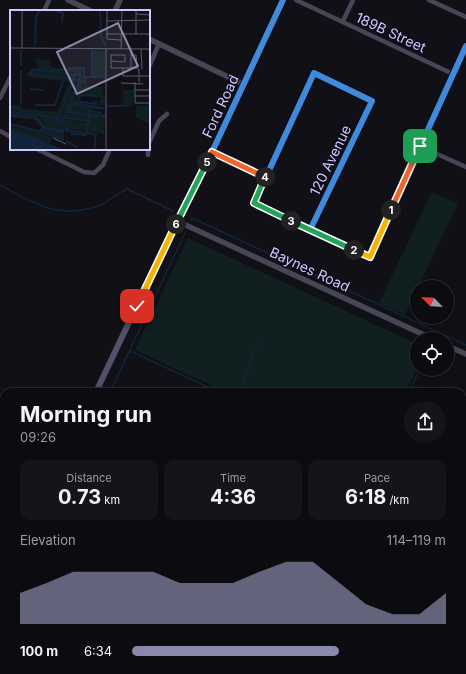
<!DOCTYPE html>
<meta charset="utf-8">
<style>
:root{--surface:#0c0c10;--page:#151519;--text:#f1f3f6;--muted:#9a9b9f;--line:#2c2c30;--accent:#8a89aa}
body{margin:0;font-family:Inter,sans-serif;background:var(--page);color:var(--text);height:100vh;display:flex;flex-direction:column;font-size:15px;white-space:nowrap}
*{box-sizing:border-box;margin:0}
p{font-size:13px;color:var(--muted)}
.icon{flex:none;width:22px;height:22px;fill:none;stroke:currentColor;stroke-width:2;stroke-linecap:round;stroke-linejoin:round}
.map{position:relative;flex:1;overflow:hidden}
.sheet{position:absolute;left:0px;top:388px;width:466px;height:286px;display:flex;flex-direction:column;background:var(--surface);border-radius:12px 12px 0 0;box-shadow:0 2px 10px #0003,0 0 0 1px var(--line)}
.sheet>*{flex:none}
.needle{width:26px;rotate:295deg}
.buttons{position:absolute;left:410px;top:280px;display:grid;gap:8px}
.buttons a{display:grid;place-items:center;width:44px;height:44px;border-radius:50%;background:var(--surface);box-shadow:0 2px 10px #0003,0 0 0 1px var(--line);font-size:20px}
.pin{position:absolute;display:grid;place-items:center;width:34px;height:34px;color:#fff;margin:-17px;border-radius:8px;box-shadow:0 2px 6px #0006}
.km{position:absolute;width:20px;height:20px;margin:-10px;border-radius:50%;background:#222;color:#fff;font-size:11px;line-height:20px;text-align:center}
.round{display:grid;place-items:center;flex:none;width:42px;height:42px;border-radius:21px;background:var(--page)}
.headline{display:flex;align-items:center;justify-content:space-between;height:68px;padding:0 20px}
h1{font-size:22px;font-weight:700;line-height:30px}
.metrics{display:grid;grid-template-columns:repeat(3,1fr);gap:6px;height:68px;padding:4px 20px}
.metrics div{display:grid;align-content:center;border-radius:10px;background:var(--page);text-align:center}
.metrics b{font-size:20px;font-weight:700}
.metrics small{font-size:11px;font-weight:400}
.metrics p{font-size:11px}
.chart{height:112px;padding:8px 20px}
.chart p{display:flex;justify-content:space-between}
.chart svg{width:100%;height:72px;margin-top:4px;fill:var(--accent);opacity:.7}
ul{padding:0 20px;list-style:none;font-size:13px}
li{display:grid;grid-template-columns:64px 48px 1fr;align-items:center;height:30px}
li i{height:10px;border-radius:5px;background:var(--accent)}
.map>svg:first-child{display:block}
.green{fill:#102020}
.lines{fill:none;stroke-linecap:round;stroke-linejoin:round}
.stream{stroke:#11243a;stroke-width:1.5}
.taxiway{stroke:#28313a;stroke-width:13}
.runway{stroke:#28313a;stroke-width:31}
.minor{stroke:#464657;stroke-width:4.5}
.tertiary{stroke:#464657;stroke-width:5.5}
.secondary{stroke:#51526a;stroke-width:6}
.cycleway-casing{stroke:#0e0c1a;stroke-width:8}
.cycleway{stroke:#408adc;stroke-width:6}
.split-1-casing{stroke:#fff;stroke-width:8}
.split-2-casing{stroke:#fff;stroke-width:8}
.split-3-casing{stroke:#fff;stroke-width:8}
.split-4-casing{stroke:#fff;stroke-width:8}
.split-5-casing{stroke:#fff;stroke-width:8}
.split-6-casing{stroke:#fff;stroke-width:8}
.split-7-casing{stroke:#fff;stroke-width:8}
.split-8-casing{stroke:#fff;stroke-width:8}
.split-1{stroke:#f0652b;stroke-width:5}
.split-2{stroke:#f5b400;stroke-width:5}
.split-3{stroke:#22a559;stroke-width:5}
.split-4{stroke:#22a559;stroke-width:5}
.split-5{stroke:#f0652b;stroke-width:5}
.split-6{stroke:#22a559;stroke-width:5}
.split-7{stroke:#f5b400;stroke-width:5}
.split-8{stroke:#f5b400;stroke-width:5}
.labels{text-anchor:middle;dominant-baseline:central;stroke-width:3;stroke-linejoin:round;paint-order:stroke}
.street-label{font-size:14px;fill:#cccafa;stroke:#0e0c1a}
.inset-river{fill:none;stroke:#11243a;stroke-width:2}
.inset-road{fill:none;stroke:#5b5a71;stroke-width:1}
.view{fill:#8a89aa;fill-opacity:0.15;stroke:#8a89aa;stroke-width:2}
.inset-edge{fill:none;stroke:#cccafa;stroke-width:2}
</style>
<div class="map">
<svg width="466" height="674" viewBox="0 0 466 674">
<rect width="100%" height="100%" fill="#101016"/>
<!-- green -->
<path class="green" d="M 432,192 L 458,204 L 418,287 L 417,287 L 405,315 L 379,303 Z
M 188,238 L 417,344 L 417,369 L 406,392 L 225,392 L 135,350 Z
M 466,507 L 466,673 L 436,674 L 433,670 L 462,670 L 462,515 Z
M 184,670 L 225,670 L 222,674 L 182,674 Z
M 232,670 L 290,670 L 288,674 L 229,674 Z
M 308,670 L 335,670 L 339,674 L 306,674 Z
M 357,670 L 424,670 L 428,674 L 361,674 Z"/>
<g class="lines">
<!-- stream -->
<path class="stream" d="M 0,185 C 29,200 52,217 86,209 C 91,208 97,207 101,205 C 110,200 118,193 127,189 L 173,211
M 191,221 L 192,218 L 466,345
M 130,351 L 219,392
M 110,392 L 185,233
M 240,392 L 258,342
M 409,392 L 420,369
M 0,625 L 4,617
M 135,670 L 144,674"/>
<!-- taxiway -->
<path class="taxiway" d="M 428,670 L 432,674
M 226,674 L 228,670"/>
<!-- runway -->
<path class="runway" d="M 346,670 L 350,674
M 296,674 L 299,670"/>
<!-- minor -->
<path class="minor" d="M 296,0 L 453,74
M 429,0 L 466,17
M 44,11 L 49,0
M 343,21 L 353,0
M 149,67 L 159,44
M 0,98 L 10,78
M 0,131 L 11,137
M 149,143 L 159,121 L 167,114
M 421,147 L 466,167
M 37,149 L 84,172 L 94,173 L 103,165 L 110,149
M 212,152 L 265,177
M 148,155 L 148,149
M 310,230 L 372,101 L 314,73 L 254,203 L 370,257 L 466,46"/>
<!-- tertiary -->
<path class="tertiary" d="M 68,0 L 91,11
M 115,11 L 120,0
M 149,39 L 243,84
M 177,221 L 433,339
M 447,346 L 466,354"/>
<!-- secondary -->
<path class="secondary" d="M 96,392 L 177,221 L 212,152 L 283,0
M 0,595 L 4,586"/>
<!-- cycleway casing -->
<g class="cycleway-casing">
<path id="cycleway" d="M 177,221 L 212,152 L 283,0
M 310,230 L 372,101 L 314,73 L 254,203 L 370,257 L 466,46"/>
</g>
<!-- cycleway -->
<use href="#cycleway" class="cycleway"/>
</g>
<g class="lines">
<!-- split-1 casing -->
<g class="split-1-casing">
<path id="split-1" d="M 391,210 L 420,146"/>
</g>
<!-- split-2 casing -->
<g class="split-2-casing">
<path id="split-2" d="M 354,250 L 370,257 L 391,210"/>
</g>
<!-- split-3 casing -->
<g class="split-3-casing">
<path id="split-3" d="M 291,221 L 354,250"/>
</g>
<!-- split-4 casing -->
<g class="split-4-casing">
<path id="split-4" d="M 265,177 L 254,203 L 291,221"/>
</g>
<!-- split-5 casing -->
<g class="split-5-casing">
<path id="split-5" d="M 207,162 L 212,152 L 265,177"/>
</g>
<!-- split-6 casing -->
<g class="split-6-casing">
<path id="split-6" d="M 176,224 L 207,162"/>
</g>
<!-- split-7 casing -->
<g class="split-7-casing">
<path id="split-7" d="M 146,287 L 176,224"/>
</g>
<!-- split-8 casing -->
<g class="split-8-casing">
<path id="split-8" d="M 137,306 L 146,287"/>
</g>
<!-- split-1 -->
<use href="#split-1" class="split-1"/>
<!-- split-2 -->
<use href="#split-2" class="split-2"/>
<!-- split-3 -->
<use href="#split-3" class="split-3"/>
<!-- split-4 -->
<use href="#split-4" class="split-4"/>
<!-- split-5 -->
<use href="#split-5" class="split-5"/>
<!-- split-6 -->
<use href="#split-6" class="split-6"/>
<!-- split-7 -->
<use href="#split-7" class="split-7"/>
<!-- split-8 -->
<use href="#split-8" class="split-8"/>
</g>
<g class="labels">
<!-- street labels -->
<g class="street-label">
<text transform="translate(391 32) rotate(25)">189B Street</text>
<text transform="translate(220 106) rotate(-65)">Ford Road</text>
<text transform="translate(330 160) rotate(-64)">120 Avenue</text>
<text transform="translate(310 269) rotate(25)">Baynes Road</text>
</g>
</g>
<!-- overview -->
<g transform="translate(10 10)">
<rect width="140" height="140" fill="#101016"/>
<path d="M 82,40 L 95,41 L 95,67 L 82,67 ZM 25,49 L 41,50 L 41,59 L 72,59 L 72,67 L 77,68 L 76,74 L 71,74 L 71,77 L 94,77 L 93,85 L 95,86 L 95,95 L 88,95 L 92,88 L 66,84 L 69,87 L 66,94 L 70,91 L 84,93 L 84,90 L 88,91 L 87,94 L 73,93 L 74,96 L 80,97 L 77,110 L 56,107 L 72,66 L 64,62 L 29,59 ZM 25,59 L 64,64 L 64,65 L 63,69 L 19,63 ZM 19,65 L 62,70 L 48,106 L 0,101 L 0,95 L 11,95 L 11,98 L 47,102 L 59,72 L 37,69 L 35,74 L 35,69 L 19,67 ZM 113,80 L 124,80 L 122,97 L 113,97 ZM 59,83 L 63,85 L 55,106 L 50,107 ZM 126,96 L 140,96 L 140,114 L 126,108 ZM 81,102 L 95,104 L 94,124 L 79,121 L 79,112 L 84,113 L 79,110 ZM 0,103 L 24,106 L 35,119 L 54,121 L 54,131 L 29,121 L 31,117 L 25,110 L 0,107 ZM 29,106 L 47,108 L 46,113 L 50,111 L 55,119 L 37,118 ZM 53,109 L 74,112 L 78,114 L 77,121 L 59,120 L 51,111 ZM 0,116 L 33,123 L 42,128 L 40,133 L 0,121 Z" fill="#102020"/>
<path d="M 0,121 L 23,127 L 55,140 L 0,140 Z" fill="#11243a"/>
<path class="inset-river" d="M 43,0 L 53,3 L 52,12M 90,0 L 91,26 L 96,37M 25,36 L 26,7 L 30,0M 82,40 L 82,67M 11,55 L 11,40M 58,58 L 74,58 L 74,67M 41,59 L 53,60M 17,64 L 70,70M 19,64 L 24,59 L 71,65 L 55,107 L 51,111M 73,67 L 95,67M 20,79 L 34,80M 59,81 L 70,86 L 67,94M 71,85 L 88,86M 61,93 L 94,98M 63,93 L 59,102 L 79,105M 11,94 L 11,60M 63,94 L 80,97M 69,94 L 71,92 L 87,94M 25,95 L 45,95 L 53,71M 97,96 L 118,96M 81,97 L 93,99M 80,101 L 92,103M 0,102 L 81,111M 23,104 L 36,118 L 86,124 L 84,140M 0,105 L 21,107M 80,105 L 94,107 L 94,104M 46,107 L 58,120M 46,113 L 66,63M 0,114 L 33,122 L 53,130M 32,116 L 35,119 L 53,122M 61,121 L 62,124 L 76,125 L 77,123M 77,123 L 80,97M 56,131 L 67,137"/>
<path class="inset-road" d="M 12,0 L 12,38M 97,0 L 97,29 L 111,30M 126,4 L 140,5M 96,11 L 140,10M 96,24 L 140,24M 126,24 L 126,0M 0,38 L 140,39M 96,39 L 96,140M 111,39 L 112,0M 131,39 L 132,59M 101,51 L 115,52 L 115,45 L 101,45 L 101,58 L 127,58 L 126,45 L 121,45M 113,58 L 113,66 L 140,66M 121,58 L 121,39M 127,59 L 129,59 L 129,72M 125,72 L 125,93 L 140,93M 111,73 L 133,74M 125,80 L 140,80M 125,86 L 140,86M 43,128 L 56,134"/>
<path class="view" d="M 108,13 L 128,56 L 67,84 L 47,42 Z"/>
<rect width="140" height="140" class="inset-edge"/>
</g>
</svg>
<div class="buttons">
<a><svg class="needle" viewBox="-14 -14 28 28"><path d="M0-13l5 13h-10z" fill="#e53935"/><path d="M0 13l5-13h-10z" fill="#9a9b9f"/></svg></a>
<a><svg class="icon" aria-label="locate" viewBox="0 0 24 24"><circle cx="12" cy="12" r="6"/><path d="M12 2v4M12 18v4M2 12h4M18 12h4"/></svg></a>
</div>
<div class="pin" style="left:420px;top:146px;background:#1e9e55"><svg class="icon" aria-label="arrive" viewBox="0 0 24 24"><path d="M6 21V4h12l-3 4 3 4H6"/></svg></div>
<div class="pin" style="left:137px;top:306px;background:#d93025"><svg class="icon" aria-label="check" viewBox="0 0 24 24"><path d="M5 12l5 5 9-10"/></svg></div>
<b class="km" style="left:391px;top:210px">1</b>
<b class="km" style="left:354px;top:250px">2</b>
<b class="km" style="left:291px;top:221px">3</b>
<b class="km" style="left:265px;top:177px">4</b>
<b class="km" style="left:207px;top:162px">5</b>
<b class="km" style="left:176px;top:224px">6</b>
<section class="sheet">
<div class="headline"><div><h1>Morning run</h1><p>09:26</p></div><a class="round"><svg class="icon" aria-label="share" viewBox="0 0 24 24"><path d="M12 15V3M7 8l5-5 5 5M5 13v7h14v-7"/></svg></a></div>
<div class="metrics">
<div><p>Distance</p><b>0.73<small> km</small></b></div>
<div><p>Time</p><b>4:36</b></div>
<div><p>Pace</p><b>6:18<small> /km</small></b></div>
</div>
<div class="chart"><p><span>Elevation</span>114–119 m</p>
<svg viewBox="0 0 160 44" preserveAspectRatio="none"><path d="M0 44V25L10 19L20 12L30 12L40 12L50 12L60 19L70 19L80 19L90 12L100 6L110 6L120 19L130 32L140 38L150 38L160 25V44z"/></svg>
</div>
<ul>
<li><b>100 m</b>6:34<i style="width:66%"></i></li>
</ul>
</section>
</div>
